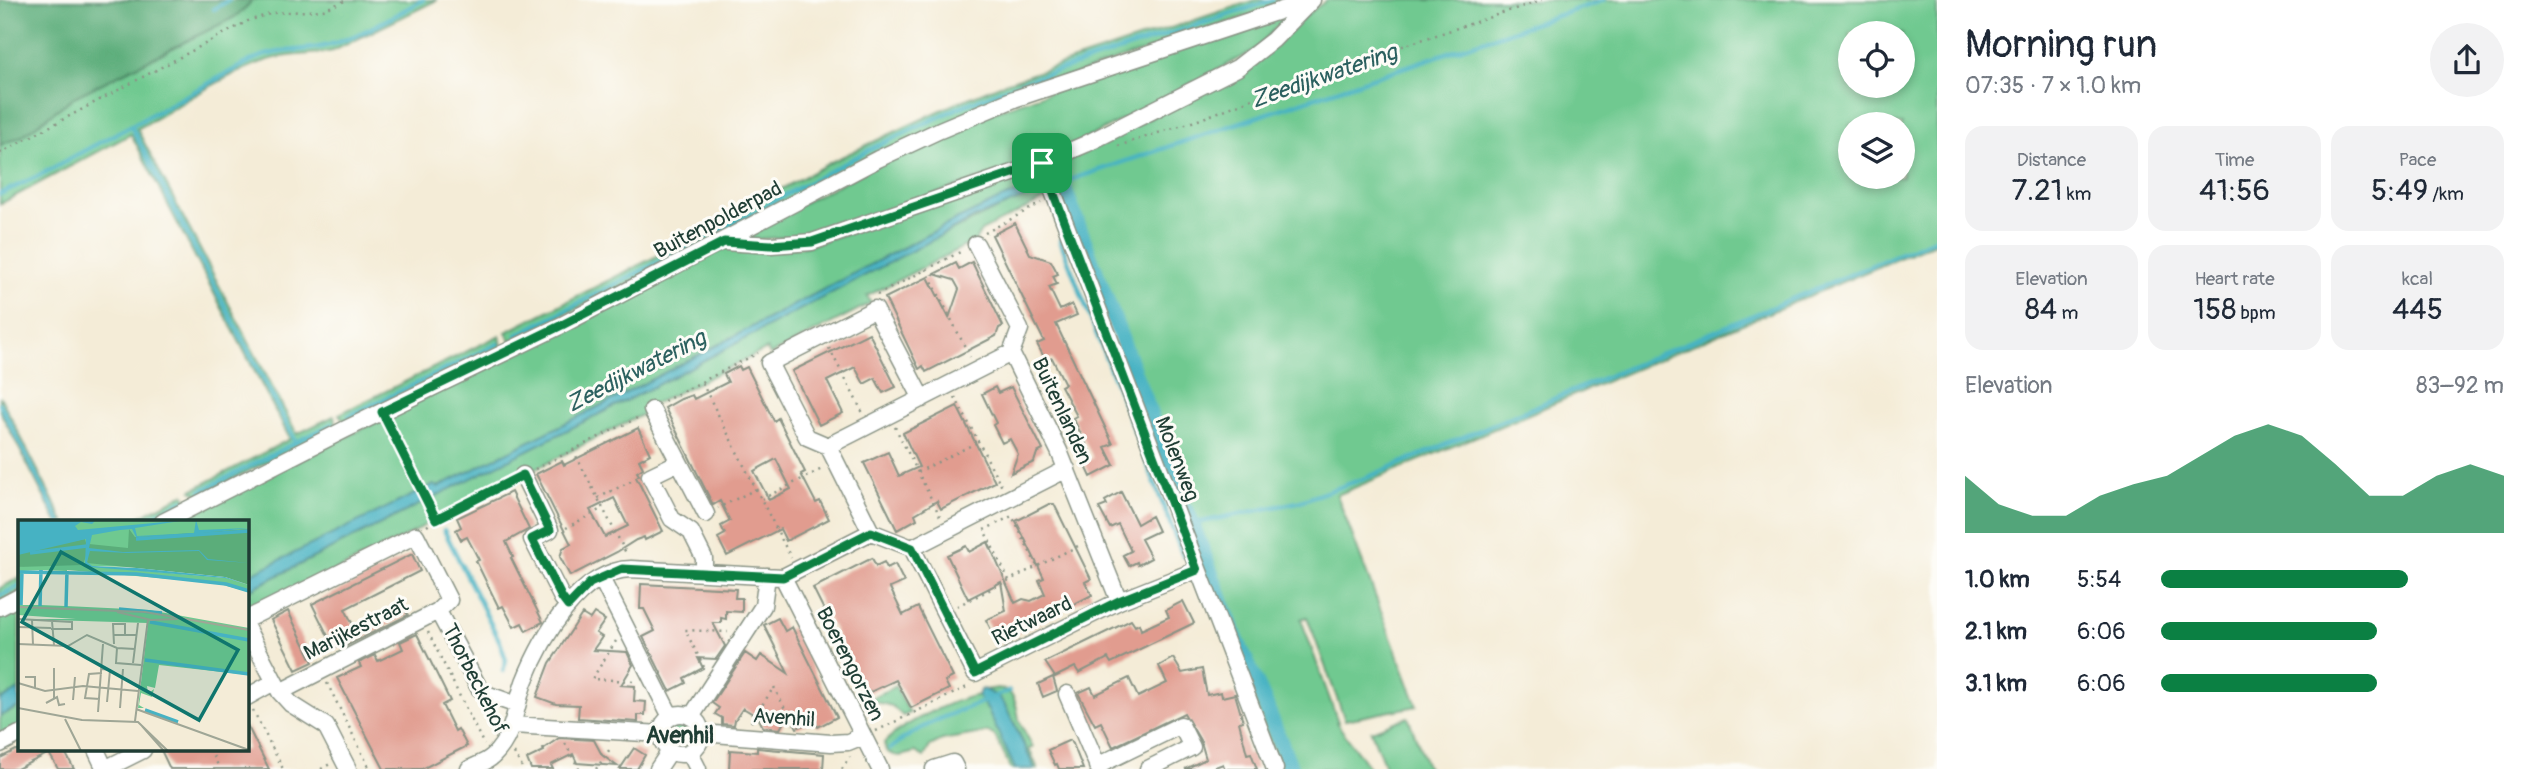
<!DOCTYPE html>
<meta charset="utf-8">
<style>
:root{--surface:#fff;--page:#f2f2f3;--text:#1f2937;--muted:#747a83;--accent:#0b8043}
body{margin:0;font-family:Pangolin,sans-serif;background:var(--page);color:var(--text);height:100vh;display:flex;flex-direction:column;font-size:26px;white-space:nowrap}
*{box-sizing:border-box;margin:0}
p{font-size:23px;color:var(--muted)}
.icon{flex:none;width:38px;height:38px;fill:none;stroke:currentColor;stroke-width:2;stroke-linecap:round;stroke-linejoin:round}
.map{position:relative;flex:1;overflow:hidden}
.drawer{display:flex;flex-direction:column;background:var(--surface);width:595px}
.drawer>*{flex:none}
.controls{position:absolute;left:1838px;top:21px;display:grid;gap:14px}
.controls a{display:grid;place-items:center;width:77px;height:77px;border-radius:50%;background:var(--surface);box-shadow:0 4px 10px #0003;font-size:35px}
.pin{position:absolute;display:grid;place-items:center;width:60px;height:60px;color:#fff;margin:-30px;border-radius:14px;box-shadow:0 4px 10px #0006}
.round{display:grid;place-items:center;flex:none;width:74px;height:74px;border-radius:37px;background:var(--page)}
.headline{display:flex;align-items:center;justify-content:space-between;height:119px;padding:0 28px}
h1{font-size:38px;font-weight:600;line-height:52px}
.stats{display:grid;grid-template-columns:repeat(3,1fr);gap:10px;height:119px;padding:7px 28px}
.stats div{display:grid;align-content:center;border-radius:18px;background:var(--page);text-align:center}
.stats b{font-size:30px;font-weight:600}
.stats small{font-size:19px;font-weight:400}
.stats p{font-size:19px}
.chart{height:196px;padding:14px 28px}
.chart p{display:flex;justify-content:space-between}
.chart svg{width:100%;height:126px;margin-top:7px;fill:var(--accent);opacity:.7}
ul{padding:0 28px;list-style:none;font-size:23px}
li{display:grid;grid-template-columns:112px 84px 1fr;align-items:center;height:52px}
li i{height:18px;border-radius:9px;background:var(--accent)}
main{display:flex;flex:1;min-height:0}
.map>svg:first-child{display:block}
.green{fill:#6fc990;stroke:#478362;stroke-width:2;fill-rule:evenodd}
.forest{fill:#5bad7a;stroke:#3d7557;stroke-width:2}
.water{fill:#46b2c3;stroke:#32787c;stroke-width:2}
.lines{fill:none;stroke-linecap:round;stroke-linejoin:round}
.stream{stroke:#46b2c3;stroke-width:4.5}
.canal{stroke:#46b2c3;stroke-width:16}
.building{fill:#e19c8f;fill-rule:evenodd}
.minor-casing{stroke:#8a9486;stroke-width:19}
.path{stroke:#8a9486;stroke-width:2.5;stroke-dasharray:2 5;stroke-linecap:butt}
.minor{stroke:#fff;stroke-width:16}
.route-casing{stroke:#fff;stroke-width:14}
.route{stroke:#0b8043;stroke-width:9}
.labels{text-anchor:middle;dominant-baseline:central;stroke-width:6;stroke-linejoin:round;paint-order:stroke}
.street-label{font-size:21px;fill:#1f3d34;stroke:#fdfcf7}
.water-label{font-size:23px;font-style:italic;fill:#2b605f;stroke:#fdfcf7}
.neighbourhood-label{font-size:23px;font-weight:bold;fill:#1f3d34;stroke:#fdfcf7}
.inset-river{fill:none;stroke:#46b2c3;stroke-width:3.5}
.inset-road{fill:none;stroke:#9fa696;stroke-width:2}
.view{fill:#0f766e;fill-opacity:0.15;stroke:#0f766e;stroke-width:3.5}
.inset-edge{fill:none;stroke:#1f3d34;stroke-width:3.5}
</style>
<main>
<div class="map">
<svg width="1937" height="769" viewBox="0 0 1937 769">
<rect width="100%" height="100%" fill="#fdfcf7"/>
<filter id="ink" filterUnits="userSpaceOnUse"><feTurbulence type="fractalNoise" baseFrequency=".0143" numOctaves="2"/><feDisplacementMap in="SourceGraphic" scale="14" xChannelSelector="R" yChannelSelector="G"/><feConvolveMatrix kernelMatrix="1 2 1 2 8 2 1 2 1" color-interpolation-filters="sRGB"/></filter>
<filter id="wash" filterUnits="userSpaceOnUse"><feTurbulence type="fractalNoise" baseFrequency=".00686" numOctaves="4" result="noise"/><feDisplacementMap in="SourceGraphic" scale="28" xChannelSelector="R" yChannelSelector="G"/><feGaussianBlur stdDeviation="1.57" result="paint"/><feColorMatrix in="noise" values="0 0 0 0 0 0 0 0 0 0 0 0 0 0 0 0 0 1.4 0 .05"/><feComposite in="paint" operator="in"/></filter>
<g filter="url(#wash)">
<rect width="100%" height="100%" fill="#f4ecd7"/>
<!-- green -->
<path class="green" d="M 252,0 L 437,0 L 333,51 C 311,56 289,53 268,60 C 225,74 177,107 137,129 L 297,434 L 334,416 L 337,427 L 199,496 L 192,490 L 290,439 L 131,134 L 0,204 L 0,145 L 22,136 L 74,97 L 233,18 L 245,9 Z
M 1255,0 L 1295,0 L 1043,85 L 732,230 L 724,229 L 712,243 L 511,341 L 506,332 L 669,250 L 833,161 L 952,105 L 1005,83 Z
M 1327,0 L 1937,0 L 1937,242 L 1337,495 L 1417,706 L 1345,720 L 1307,617 L 1301,619 L 1338,722 L 1336,722 L 1370,769 L 1280,769 L 1053,176 L 1058,164 L 1193,97 ZM 1850,33 L 1902,33 L 1902,86 L 1850,86 ZM 1850,124 L 1902,124 L 1902,177 L 1850,177 Z
M 1294,8 L 1255,50 L 1070,147 L 819,235 L 744,240 L 742,235 L 880,163 L 987,114 Z
M 1035,172 L 1039,174 L 1049,197 L 981,231 L 975,241 L 867,296 L 871,303 L 770,355 L 767,349 L 652,405 L 651,410 L 439,518 L 429,499 L 653,387 L 931,240 L 1019,199 L 1039,187 L 1013,194 L 952,222 L 622,395 L 438,487 L 433,485 L 425,490 L 388,418 L 388,416 L 724,248 L 803,247 Z
M 500,335 L 502,347 L 345,422 L 339,414 Z
M 0,396 L 64,522 L 57,522 L 0,411 Z
M 383,419 L 419,492 L 269,567 L 247,576 L 247,522 L 170,522 Z
M 184,494 L 187,502 C 171,519 150,522 129,522 Z
M 424,502 L 433,520 L 416,531 L 247,616 L 247,591 Z
M 19,578 L 19,592 L 0,602 L 0,588 Z
M 19,601 L 19,690 L 0,700 L 0,610 Z
M 895,686 L 910,713 L 903,716 L 892,706 L 868,700 Z
M 998,688 C 1016,691 1016,704 1019,719 C 1022,728 1028,738 1033,747 L 1029,749 L 1038,769 L 1035,769 L 1013,720 L 999,697 L 985,690 Z
M 978,695 L 989,712 L 1015,769 L 1011,769 L 995,736 L 988,732 L 942,740 L 930,746 L 924,757 L 915,752 C 904,755 896,759 886,751 L 884,743 C 901,724 952,700 978,695 Z
M 19,707 L 19,730 L 0,740 L 0,716 Z
M 1408,717 L 1428,769 L 1386,769 L 1371,731 Z
M671 734a10 10 0 1 1 20 0a10 10 0 1 1-20 0Z"/>
<!-- forest -->
<path class="forest" d="M 0,0 L 252,0 L 245,9 L 233,18 L 74,97 L 22,136 L 0,145 Z"/>
<!-- water -->
<path class="water" d="M 1038,186 L 1040,192 L 976,217 L 653,387 L 247,591 L 247,576 L 433,485 L 438,487 L 622,395 L 952,222 L 1000,199 Z
M 983,689 L 999,697 L 1005,705 L 1035,769 L 1015,769 L 989,712 L 978,696 L 980,690 Z
M 19,690 L 19,707 L 0,716 L 0,700 Z"/>
<g class="lines">
<!-- stream -->
<path class="stream" d="M 214,9 L 229,0
M 131,126 L 296,442
M 1055,185 L 1604,0
M 0,194 L 40,175 L 254,59 C 279,48 304,52 329,45 C 362,36 393,16 423,0
M 1060,240 L 1183,556
M 517,335 L 707,237 L 875,147 L 960,107 L 1020,83 L 1273,0
M 0,404 L 60,522
M 349,416 L 498,344
M 201,491 L 332,424
M 142,522 L 183,501
M 1192,524 L 1298,502 L 1368,477 L 1937,238
M 444,530 L 500,642 L 506,660 L 503,671
M 0,596 L 19,586
M 1239,650 L 1241,650
M 993,697 L 1009,691
M 890,749 C 919,725 951,714 985,701"/>
<!-- canal -->
<path class="canal" d="M 1062,183 L 1179,491
M 1187,511 L 1236,639 L 1262,696 L 1291,769"/>
</g>
<g id="blocks">
<!-- building -->
<path class="building" d="M 1015,223 L 1030,254 L 1051,261 L 1058,274 L 1053,276 L 1057,284 L 1049,287 L 1060,310 L 1072,304 L 1077,315 L 1056,324 L 1113,444 L 1105,447 L 1114,465 L 1091,477 L 1084,462 L 1093,458 L 1073,418 L 1077,416 L 1061,386 L 1065,384 L 1052,358 L 1046,361 L 1037,344 L 1044,341 L 992,235 Z
M 972,262 L 1003,326 L 999,328 L 996,336 L 926,372 L 923,366 L 919,369 L 885,298 L 928,277 L 949,318 L 959,289 L 954,280 L 934,274 L 956,263 L 959,269 Z
M 869,333 L 896,387 L 883,393 L 875,378 L 864,384 L 855,367 L 827,381 L 843,413 L 819,425 L 792,371 Z
M 739,366 L 741,370 L 747,367 L 774,421 L 778,418 L 805,472 L 801,474 L 816,503 L 820,501 L 829,519 L 786,541 L 780,529 L 727,556 L 718,538 L 725,534 L 721,526 L 730,521 L 720,501 L 713,505 L 665,408 L 681,399 L 692,395 L 694,399 L 728,382 L 724,374 ZM 776,459 L 791,489 L 769,500 L 754,471 Z
M 995,387 L 998,393 L 1011,387 L 1043,450 L 1037,453 L 1034,462 L 1011,473 L 1018,454 L 1010,439 L 1002,443 L 993,425 L 996,423 L 982,394 Z
M 957,406 L 995,482 L 941,509 L 937,501 L 915,514 L 917,519 L 897,530 L 864,463 L 888,452 L 899,476 L 919,467 L 903,433 Z
M 638,428 L 650,454 L 639,460 L 643,468 L 637,472 L 639,475 L 636,477 L 663,531 L 645,540 L 644,537 L 636,540 L 617,552 L 570,576 L 560,557 L 563,548 L 571,544 L 536,474 L 562,461 L 564,465 ZM 614,498 L 628,526 L 605,537 L 590,510 Z
M 511,492 L 529,529 L 506,542 L 513,557 L 511,558 L 543,622 L 526,631 L 522,623 L 514,627 L 503,606 L 499,608 L 476,561 L 479,560 L 467,537 L 461,540 L 456,530 L 461,527 L 457,518 Z
M 1121,492 L 1137,524 L 1151,516 L 1158,531 L 1141,539 L 1151,558 L 1138,565 L 1137,562 L 1129,566 L 1123,555 L 1131,551 L 1118,524 L 1110,528 L 1099,508 L 1107,505 L 1105,501 Z
M 1049,504 L 1054,504 L 1091,579 L 1085,582 L 1092,595 L 998,643 L 986,620 L 1006,611 L 1001,582 L 968,599 L 947,555 L 966,546 L 969,552 L 988,542 L 1015,603 L 1023,599 L 1031,601 L 1045,594 L 1039,580 L 1044,578 L 1016,521 Z
M 412,554 L 420,571 L 345,609 L 356,631 L 405,610 L 408,615 L 344,647 L 342,644 L 334,648 L 312,604 Z
M 872,558 L 876,566 L 884,562 L 887,568 L 895,564 L 904,582 L 890,588 L 903,615 L 918,607 L 953,677 L 945,681 L 949,689 L 911,708 L 896,680 L 866,694 L 813,588 Z
M 641,584 L 736,589 L 735,598 L 742,598 L 742,612 L 726,611 L 726,619 L 721,618 L 721,623 L 713,623 L 725,646 L 716,659 L 698,658 L 703,668 L 684,678 L 686,683 L 670,691 L 643,637 L 655,631 L 644,609 L 640,609 Z
M 1183,601 L 1194,623 L 1111,663 L 1108,658 L 1079,673 L 1075,667 L 1055,677 L 1045,662 L 1131,620 L 1135,626 L 1139,624 L 1141,630 L 1169,617 L 1166,610 Z
M 288,611 L 313,662 L 296,670 L 271,620 Z
M 594,613 L 605,620 L 596,633 L 602,637 L 593,650 L 627,652 L 633,665 L 621,685 L 635,686 L 634,701 L 646,702 L 645,715 L 638,715 L 638,722 L 578,718 L 579,705 L 556,704 L 537,697 L 550,663 L 582,614 L 590,619 Z
M 778,618 L 785,631 L 792,627 L 837,717 L 818,727 L 814,720 L 797,728 L 789,713 L 780,729 L 763,727 L 758,717 L 743,708 L 735,720 L 734,725 L 722,724 L 722,718 L 715,714 L 719,708 L 712,703 L 745,653 L 757,661 L 761,655 L 788,673 L 764,625 Z
M 417,634 L 450,701 L 442,705 L 455,731 L 458,729 L 467,746 L 422,769 L 384,769 L 337,678 L 361,667 L 359,663 L 375,655 L 378,661 L 403,649 L 400,642 Z
M 1173,658 L 1182,673 L 1202,669 L 1207,695 L 1221,692 L 1222,697 L 1235,694 L 1243,721 L 1239,722 L 1247,754 L 1251,753 L 1257,769 L 1225,769 L 1223,764 L 1210,769 L 1185,769 L 1206,759 L 1201,742 L 1184,713 L 1113,747 L 1101,722 L 1095,725 L 1078,693 L 1091,687 L 1095,695 L 1129,678 L 1138,697 L 1167,683 L 1159,666 Z
M 1053,677 L 1057,691 L 1043,697 L 1038,684 Z
M 247,725 L 269,769 L 170,769 L 161,750 L 247,750 Z
M 559,738 L 594,740 L 602,755 L 617,766 L 577,763 L 573,754 L 551,765 L 553,769 L 531,769 L 527,759 L 544,751 L 543,749 Z
M 1070,740 L 1073,744 L 1083,769 L 1059,769 L 1057,764 L 1055,765 L 1048,750 Z
M 634,748 L 645,755 L 637,769 L 620,769 Z
M 757,748 L 824,754 L 823,769 L 729,769 L 730,750 L 757,752 Z
M 16,750 L 64,750 L 74,769 L 58,769 L 49,753 L 17,769 L 0,769 L 0,758 Z"/>
</g>
</g>
<g filter="url(#ink)">
<use href="#blocks" fill-opacity="0" stroke="#8a9486" stroke-width="2"/>
<g class="lines">
<!-- minor casing -->
<g class="minor-casing">
<path id="minor" d="M 1042,163 L 1275,769
M 724,242 L 771,245 L 812,242 L 1042,163 L 1086,144 L 1237,68 L 1273,40 L 1311,1
M 976,244 L 1020,329 L 1011,353 L 1059,451 L 1119,601
M 652,410 L 679,462 L 650,476 L 672,519 L 691,532 L 704,558 L 704,573
M 828,446 L 1011,353
M 679,462 L 706,514
M 523,475 L 550,530 L 532,539 L 562,598 L 568,605
M 163,522 L 344,430 L 562,325 L 878,159 L 940,130 L 1014,99 L 1312,0
M 871,532 L 828,446 L 807,437 L 769,363 L 875,309 L 922,399
M 912,548 L 975,673 L 1119,601 L 1197,570
M 783,577 L 880,769
M 601,578 L 671,717
M 0,607 L 19,597
M 438,611 L 479,688 L 489,695 L 517,705
M 247,619 L 416,535 L 449,600 L 438,611 L 280,692
M 247,629 L 280,692 L 291,704 L 326,726 L 348,769
M 1067,694 L 1099,769
M 247,697 L 274,682
M661 734a20 20 0 1 1 40 0a20 20 0 1 1-40 0Z
M 691,717 L 763,606 L 767,576
M 513,725 L 661,734
M 701,733 L 831,743 L 848,742 L 863,736
M 0,744 L 19,734
M 96,750 L 105,769
M 690,753 L 698,769
M 1097,766 L 1181,725 L 1192,747 L 1148,769
M 105,769 L 143,750
M 469,769 C 477,765 487,762 493,756 C 514,736 515,708 524,682 C 541,639 580,570 631,569 L 783,577 L 871,532 L 912,548 L 1067,469
M 658,769 L 670,751
M 934,769 L 953,763 L 956,769"/>
</g>
<!-- path -->
<path class="path" d="M 1118,146 L 1198,120 L 1309,77 L 1542,0
M 0,153 L 248,21 L 273,13 L 323,10 L 347,0
M 985,233 L 1041,203
M 926,269 L 970,357
M 877,295 L 964,250
M 829,348 L 863,413
M 702,383 L 756,489 L 718,508
M 955,397 L 1002,487
M 664,401 L 758,353
M 389,425 L 436,519
M 895,427 L 941,518
M 573,450 L 627,555
M 535,469 L 639,417
M 918,472 L 978,442
M 756,489 L 791,558
M 598,498 L 635,479
M 762,499 L 824,468
M 427,526 L 436,519 L 510,482
M 566,528 L 603,508
M 1009,580 L 984,530 L 1012,516 L 1037,566
M 957,606 L 1080,545
M 428,632 L 484,745
M 616,641 L 592,679 L 635,681
M 704,667 L 685,630 L 728,632
M 327,683 L 370,769
M 253,710 L 283,769
M 751,722 L 774,687 L 793,725
M 876,731 L 967,687
M 565,743 L 579,769
M 210,750 L 220,769
M 514,753 L 523,769
M 321,769 L 330,764
M 596,769 L 612,746
M 842,769 L 850,757"/>
<!-- minor -->
<use href="#minor" class="minor"/>
</g>
</g>
<g class="lines" filter="url(#ink)">
<!-- route casing -->
<g class="route-casing">
<path id="route" d="M 1042,163 L 1197,570 L 1119,601 L 975,673 L 912,548 L 871,532 L 783,577 L 622,569 L 590,583 L 568,606 L 562,598 L 532,539 L 550,530 L 523,475 L 436,519 L 382,412 L 562,325 L 724,242 L 771,245 L 812,242 Z"/>
</g>
<!-- route -->
<use href="#route" class="route"/>
</g>
<g class="labels">
<!-- street labels -->
<g class="street-label">
<text transform="translate(718 220) rotate(-28)">Buitenpolderpad</text>
<text transform="translate(1062 411) rotate(65)">Buitenlanden</text>
<text transform="translate(1177 459) rotate(69)">Molenweg</text>
<text transform="translate(1032 621) rotate(-26)">Rietwaard</text>
<text transform="translate(356 629) rotate(-27)">Marijkestraat</text>
<text transform="translate(850 664) rotate(63)">Boerengorzen</text>
<text transform="translate(475 679) rotate(63)">Thorbeckehof</text>
<text transform="translate(784 718) rotate(4)">Avenhil</text>
</g>
<!-- water labels -->
<g class="water-label">
<text transform="translate(1324 76) rotate(-19)">Zeedijkwatering</text>
<text transform="translate(636 371) rotate(-27)">Zeedijkwatering</text>
</g>
<!-- neighbourhood labels -->
<g class="neighbourhood-label">
<text x="680" y="735">Avenhil</text>
</g>
</g>
<!-- overview -->
<g transform="translate(18 520)">
<rect width="231" height="231" fill="#f4ecd7"/>
<path d="M 17,0 L 231,0 L 231,63 L 214,57 L 117,47 L 71,46 L 208,58 L 231,65 L 231,72 L 198,63 L 49,50 L 48,86 L 131,90 L 231,108 L 231,155 L 141,145 L 137,168 L 129,166 L 130,174 L 136,169 L 134,177 L 123,173 L 121,185 L 126,188 L 120,188 L 130,103 L 0,99 L 58,99 L 0,95 L 0,47 L 5,46 L 0,45 L 0,6 ZM 23,50 L 48,51 L 47,86 L 22,85 ZM 23,50 L 22,85 L 3,85 L 5,51 Z" fill="#6fc990" fill-rule="evenodd"/>
<path d="M 111,9 L 117,17 L 231,9 L 231,65 L 207,57 L 69,43 L 71,24 L 110,28 ZM 67,19 L 70,30 L 65,45 L 0,47 L 0,35 L 13,30 Z" fill="#5bad7a"/>
<path d="M 0,0 L 78,0 L 74,4 L 63,2 L 57,6 L 60,10 L 168,0 L 117,8 L 119,16 L 176,13 L 178,0 L 181,10 L 231,8 L 176,14 L 118,17 L 114,9 L 102,10 L 74,15 L 71,28 L 105,32 L 181,30 L 190,39 L 231,43 L 189,40 L 181,31 L 109,33 L 72,31 L 69,42 L 74,46 L 119,48 L 207,57 L 231,65 L 207,58 L 72,47 L 67,44 L 68,19 L 0,35 Z" fill="#46b2c3"/>
<path class="inset-river" d="M 118,19 L 231,11M 12,33 L 69,26M 0,52 L 118,54 L 208,64 L 231,71M 3,85 L 4,52M 22,86 L 23,50M 48,87 L 49,51M 101,89 L 144,93M 132,102 L 231,120M 127,140 L 231,154M 127,190 L 160,202"/>
<path class="inset-road" d="M 0,87 L 127,92 L 231,110M 99,92 L 133,100 L 160,99M 0,99 L 54,102 L 54,109 L 33,109M 14,100 L 15,125M 34,101 L 36,125M 0,107 L 33,108M 96,115 L 118,115M 0,124 L 50,126 L 69,115 L 99,128 L 117,129M 96,124 L 95,104 L 107,104 L 107,115M 99,128 L 98,143 L 123,145M 115,143 L 120,103M 36,148 L 36,178M 84,149 L 92,150 L 89,182M 7,157 L 17,157 L 17,168M 0,163 L 27,171 L 65,166 L 120,171M 82,179 L 67,178 L 71,154 L 84,153M 55,180 L 57,157M 28,183 L 39,177 L 41,185 L 47,184M 0,188 L 64,200 L 120,202 L 150,231M 102,188 L 105,149M 118,189 L 231,230M 80,192 L 85,124M 47,199 L 63,231M 117,201 L 130,99M 124,206 L 146,231"/>
<path class="view" d="M 43,32 L 220,130 L 181,200 L 4,102 Z"/>
<rect width="231" height="231" class="inset-edge"/>
</g>
</svg>
<div class="controls">
<a><svg class="icon" aria-label="locate" viewBox="0 0 24 24"><circle cx="12" cy="12" r="6"/><path d="M12 2v4M12 18v4M2 12h4M18 12h4"/></svg></a>
<a><svg class="icon" aria-label="layers" viewBox="0 0 24 24"><path d="M12 4l9 5-9 5-9-5zM3 14l9 5 9-5"/></svg></a>
</div>
<div class="pin" style="left:1042px;top:163px;background:#1e9e55"><svg class="icon" aria-label="arrive" viewBox="0 0 24 24"><path d="M6 21V4h12l-3 4 3 4H6"/></svg></div>
</div>
<section class="drawer">
<div class="headline"><div><h1>Morning run</h1><p>07:35 · 7 × 1.0 km</p></div><a class="round"><svg class="icon" aria-label="share" viewBox="0 0 24 24"><path d="M12 15V3M7 8l5-5 5 5M5 13v7h14v-7"/></svg></a></div>
<div class="stats">
<div><p>Distance</p><b>7.21<small> km</small></b></div>
<div><p>Time</p><b>41:56</b></div>
<div><p>Pace</p><b>5:49<small> /km</small></b></div>
</div>
<div class="stats">
<div><p>Elevation</p><b>84<small> m</small></b></div>
<div><p>Heart rate</p><b>158<small> bpm</small></b></div>
<div><p>kcal</p><b>445</b></div>
</div>
<div class="chart"><p><span>Elevation</span>83–92 m</p>
<svg viewBox="0 0 160 44" preserveAspectRatio="none"><path d="M0 44V24L10 34L20 38L30 38L40 31L50 27L60 24L70 17L80 10L90 6L100 10L110 20L120 31L130 31L140 24L150 20L160 24V44z"/></svg>
</div>
<ul>
<li><b>1.0 km</b>5:54<i style="width:72%"></i></li>
<li><b>2.1 km</b>6:06<i style="width:63%"></i></li>
<li><b>3.1 km</b>6:06<i style="width:63%"></i></li>
</ul>
</section>
</main>
